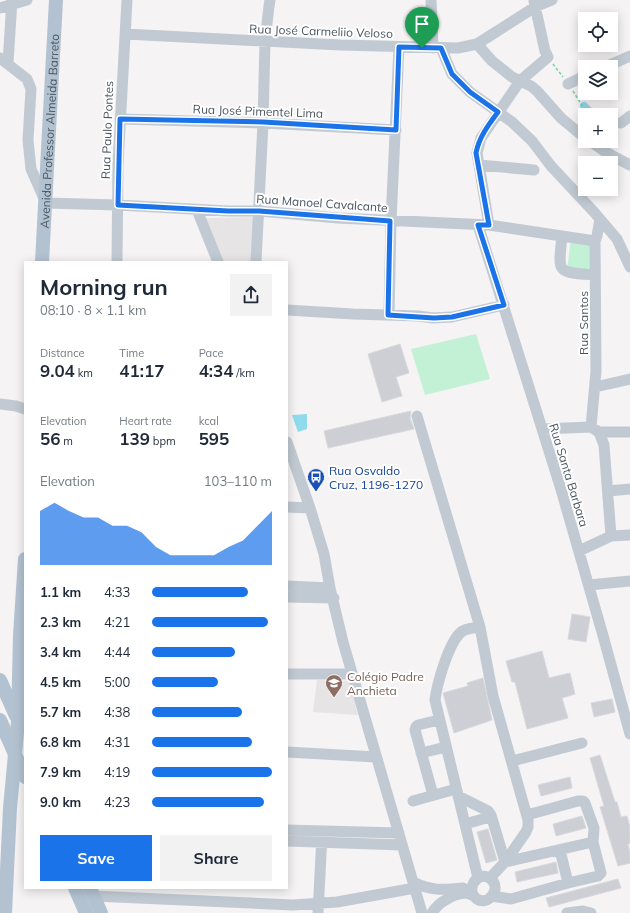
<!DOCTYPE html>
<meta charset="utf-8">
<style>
:root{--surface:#fff;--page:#f2f2f3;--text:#1f2937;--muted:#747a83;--accent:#1a73e8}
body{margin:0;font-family:Mulish,sans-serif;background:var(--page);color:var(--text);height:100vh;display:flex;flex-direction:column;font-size:15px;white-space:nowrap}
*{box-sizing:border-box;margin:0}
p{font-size:13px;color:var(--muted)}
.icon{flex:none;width:22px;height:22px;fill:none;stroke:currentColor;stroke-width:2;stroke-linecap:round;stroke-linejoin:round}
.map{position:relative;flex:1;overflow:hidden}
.details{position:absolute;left:24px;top:261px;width:264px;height:628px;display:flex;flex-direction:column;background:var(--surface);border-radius:0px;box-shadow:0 2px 10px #0003}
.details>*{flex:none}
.fabs{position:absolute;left:578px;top:12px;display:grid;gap:8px}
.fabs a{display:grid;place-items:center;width:40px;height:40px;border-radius:0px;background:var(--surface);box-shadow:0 2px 10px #0003;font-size:20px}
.pin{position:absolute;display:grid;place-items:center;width:34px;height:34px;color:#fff;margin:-41px -17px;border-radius:50% 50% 50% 0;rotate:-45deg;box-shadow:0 0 4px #0007}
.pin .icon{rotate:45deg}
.round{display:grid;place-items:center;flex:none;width:42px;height:42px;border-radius:0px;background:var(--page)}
.headline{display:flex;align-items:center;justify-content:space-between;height:68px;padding:0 16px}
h1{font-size:22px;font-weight:700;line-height:30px}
.metrics{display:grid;grid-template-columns:repeat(3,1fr);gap:6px;height:68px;padding:4px 16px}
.metrics div{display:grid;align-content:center}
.metrics b{font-size:17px;font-weight:700}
.metrics small{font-size:11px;font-weight:400}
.metrics p{font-size:11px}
.chart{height:112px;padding:8px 16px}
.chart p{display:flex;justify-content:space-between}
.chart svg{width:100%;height:72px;margin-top:4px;fill:var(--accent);opacity:.7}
.primary-button{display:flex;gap:8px;margin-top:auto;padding:8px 16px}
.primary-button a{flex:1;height:46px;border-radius:0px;background:var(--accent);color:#fff;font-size:16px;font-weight:700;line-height:46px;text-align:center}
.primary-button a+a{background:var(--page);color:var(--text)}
ul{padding:0 16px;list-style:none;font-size:13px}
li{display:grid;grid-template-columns:64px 48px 1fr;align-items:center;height:30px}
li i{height:10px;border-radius:5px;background:var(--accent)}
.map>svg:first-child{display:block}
.education{fill:#e6e4e5}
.green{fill:#c3f1d5}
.water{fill:#90daee}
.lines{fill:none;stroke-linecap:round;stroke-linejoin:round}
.canal{stroke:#90daee;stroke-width:8}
.building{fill:#cdcfd5;stroke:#d7d9de}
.path{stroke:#7ad0a6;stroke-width:1.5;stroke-dasharray:3 2;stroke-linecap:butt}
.minor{stroke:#c1cad2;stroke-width:11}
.major{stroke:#b3c2d1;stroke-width:14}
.route-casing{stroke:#fff;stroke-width:8}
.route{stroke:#1a73e8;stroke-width:5}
.labels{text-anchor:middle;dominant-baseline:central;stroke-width:4;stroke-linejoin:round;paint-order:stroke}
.street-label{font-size:12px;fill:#4a5661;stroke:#fff}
.transit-label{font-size:12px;fill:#164399;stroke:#fff;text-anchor:start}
.education-label{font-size:12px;fill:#785e54;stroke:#fff;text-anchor:start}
</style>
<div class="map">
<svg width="630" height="913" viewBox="0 0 630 913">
<rect width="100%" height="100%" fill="#f5f3f3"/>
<!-- education -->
<path class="education" d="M 254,217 L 251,262 L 222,262 L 206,218 Z
M 317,680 L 349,681 L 358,715 L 313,712 Z"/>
<!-- green -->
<path class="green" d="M 571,238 L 600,244 L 596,274 L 567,271 Z
M 476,334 L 490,379 L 425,395 L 411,349 Z"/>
<!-- water -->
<path class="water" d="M 307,414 L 307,429 L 298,432 L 292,415 Z"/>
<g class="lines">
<!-- canal -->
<path class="canal" d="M 584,106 L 593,115"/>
</g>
<!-- building -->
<path class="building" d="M 400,344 L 409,373 L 396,377 L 402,396 L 382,402 L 368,354 Z
M 411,411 L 410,418 L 414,429 L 328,448 L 324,431 Z
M 572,614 L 590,617 L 586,642 L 568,639 Z
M 542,651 L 549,678 L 570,673 L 575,694 L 562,698 L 568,718 L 527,729 L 515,682 L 512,682 L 506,661 Z
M 483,678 L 492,720 L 454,733 L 443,693 L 468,686 L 467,683 Z
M 612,699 L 615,712 L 594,717 L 591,703 Z
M 600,755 L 615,802 L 617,802 L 621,817 L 627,816 L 630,827 L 630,843 L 628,844 L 630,853 L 630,863 L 618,866 L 600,807 L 604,806 L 590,758 Z
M 570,777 L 572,788 L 541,796 L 538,785 Z
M 582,816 L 586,828 L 556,836 L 553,824 Z
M 488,829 L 497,860 L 486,863 L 477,832 Z
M 556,862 L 558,873 L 517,882 L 515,872 Z
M 618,879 L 621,888 L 549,907 L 546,898 Z"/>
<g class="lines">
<!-- path -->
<path class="path" d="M 553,64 L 563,77
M 573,91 L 583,107 L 591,115"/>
<!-- minor -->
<path class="minor" d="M 431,0 L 433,48
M 0,8 L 27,0
M 125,34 L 340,45 L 458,48 L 477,44 L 535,7 L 552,0
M 477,44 L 492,61 L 512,77 L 531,86 L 537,91 L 561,118 L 585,138
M 441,48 L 452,74 L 470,92 L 512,122 L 532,141 L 551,166 L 594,212 L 617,239 L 630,267
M 0,58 L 27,79 L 31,89 L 28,140 L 31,169 L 46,203 L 118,205 L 228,211 L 259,211 L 338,218 L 489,225 L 595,241
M 8,63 L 12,0
M 605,67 L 630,56
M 568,84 L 585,76
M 120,119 L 263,123 L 396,130
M 621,123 L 630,116
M 590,141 L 607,153 L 630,165
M 479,165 L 534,170
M 197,210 L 218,262
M 478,225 L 560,486 L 602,632 L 630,734
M 489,225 L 477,153 L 481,138 L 520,81 L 548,57 L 545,51 L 534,1
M 562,236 C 558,274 556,272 595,275
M 117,262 L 118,164 L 127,0
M 256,262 L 263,123 L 265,41 L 269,6 L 270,0
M 287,310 L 353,314 L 418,316 L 433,318 L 452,317 L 504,305
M 389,315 L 391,221 L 399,47
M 595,387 L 630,379
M 0,404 L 16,406 L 25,409
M 417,416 L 480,627 L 493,696 L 528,820 L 528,827 L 526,832 L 505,862 L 490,878
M 591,427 L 596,371 L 595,241 L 597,236 L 600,219
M 542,429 L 591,427 L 599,432 L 630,432
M 599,432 L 604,445 L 611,536
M 287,442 L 310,508 L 324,554 L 330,588 L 343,642 L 422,913
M 608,491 L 630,489
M 287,507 L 310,508
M 579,551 L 611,536 L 630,535
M 589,585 L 630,581
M 287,586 L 330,588
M 287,597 L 334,598
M 287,674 L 352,674
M 287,752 L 376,757
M 421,753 L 446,747
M 512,761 L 582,743
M 433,795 L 415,730 L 416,727 L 418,725 L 439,720
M 458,796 L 488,811 L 491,815 L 490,817 L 465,824
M 413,801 L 456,789
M 491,815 L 505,862 L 593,842
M 287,830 L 399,833
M 287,841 L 402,845
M 560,850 L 568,883
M 478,878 L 435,700 C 437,684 448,645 460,633 C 465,628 474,628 480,627
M 413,882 C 431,891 443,890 463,888
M 93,896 L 293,905 L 337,902 L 415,888
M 492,896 L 511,899 L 568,883 L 598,876 L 601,873 L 593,842 L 594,828 L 585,803 L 583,801 L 578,801 L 527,815
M 318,913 L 322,835
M 432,913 C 438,902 460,889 472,895 C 474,895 475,898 477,899 C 488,906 501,890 492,880 C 482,870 468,882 473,895
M 567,913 L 583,911 L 591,913"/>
<!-- major -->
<g class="major">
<path id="s1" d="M 42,262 L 56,0"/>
<path d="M 0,680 L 16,716"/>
<path d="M 0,720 L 25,777"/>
<path d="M 75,888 L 86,913"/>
<path d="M 90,888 L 101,913"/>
<path d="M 5,913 L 10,808 L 18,722 L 20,635 L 25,559"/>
</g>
</g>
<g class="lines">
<!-- route casing -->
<g class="route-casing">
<path id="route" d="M 399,47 L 441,48 L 452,74 L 470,92 L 498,112 C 489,124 479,137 476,153 L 489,225 L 478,225 L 504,305 L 452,317 L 434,318 L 388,315 L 390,221 L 259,211 L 228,211 L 118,205 L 120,119 L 263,122 L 396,130 Z"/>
</g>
<!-- route -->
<use href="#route" class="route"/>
</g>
<!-- icons -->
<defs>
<g id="bus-pin" transform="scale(0.9)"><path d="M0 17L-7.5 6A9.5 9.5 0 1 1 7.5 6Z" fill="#1a4fb4" stroke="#fff"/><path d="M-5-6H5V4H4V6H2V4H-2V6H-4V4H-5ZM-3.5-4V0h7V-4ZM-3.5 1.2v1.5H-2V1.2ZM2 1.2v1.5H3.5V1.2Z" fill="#fff"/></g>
<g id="school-pin" transform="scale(0.9)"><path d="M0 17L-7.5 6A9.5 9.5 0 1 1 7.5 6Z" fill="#8d6e63" stroke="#fff"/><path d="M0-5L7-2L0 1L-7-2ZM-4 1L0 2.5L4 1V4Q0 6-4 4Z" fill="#fff"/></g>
</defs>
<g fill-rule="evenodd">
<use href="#bus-pin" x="316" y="477"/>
<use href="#school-pin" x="334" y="683"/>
</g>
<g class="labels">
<!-- street labels -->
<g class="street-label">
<text transform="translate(321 31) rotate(2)">Rua José Carmeliio Veloso</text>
<text transform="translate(258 111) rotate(2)">Rua José Pimentel Lima</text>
<text transform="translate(107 130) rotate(-88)">Rua Paulo Pontes</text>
<text stroke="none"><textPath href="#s1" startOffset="131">Avenida Professor Almeida Barreto</textPath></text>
<text transform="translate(322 203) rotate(4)">Rua Manoel Cavalcante</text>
<text transform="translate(583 323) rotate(-90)">Rua Santos</text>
<text transform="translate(569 475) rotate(73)">Rua Santa Barbara</text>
</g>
<!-- transit labels -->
<g class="transit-label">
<text x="329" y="470">Rua Osvaldo<tspan x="329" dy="14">Cruz, 1196-1270</tspan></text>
</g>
<!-- education labels -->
<g class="education-label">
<text x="347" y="676">Colégio Padre<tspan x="347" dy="14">Anchieta</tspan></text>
</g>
</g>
</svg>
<div class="fabs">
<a><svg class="icon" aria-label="locate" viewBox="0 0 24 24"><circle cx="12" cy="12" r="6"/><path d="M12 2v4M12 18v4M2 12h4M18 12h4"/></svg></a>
<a><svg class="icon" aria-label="layers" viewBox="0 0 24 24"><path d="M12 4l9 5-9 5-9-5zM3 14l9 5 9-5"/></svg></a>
<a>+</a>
<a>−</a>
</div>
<div class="pin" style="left:422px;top:48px;background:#1e9e55"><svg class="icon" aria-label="arrive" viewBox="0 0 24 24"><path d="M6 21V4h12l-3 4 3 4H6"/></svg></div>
<section class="details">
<div class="headline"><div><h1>Morning run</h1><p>08:10 · 8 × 1.1 km</p></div><a class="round"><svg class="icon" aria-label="share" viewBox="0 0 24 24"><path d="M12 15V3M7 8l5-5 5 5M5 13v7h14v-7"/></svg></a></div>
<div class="metrics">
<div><p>Distance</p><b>9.04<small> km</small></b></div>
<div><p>Time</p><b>41:17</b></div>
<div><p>Pace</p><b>4:34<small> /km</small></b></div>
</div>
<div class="metrics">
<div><p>Elevation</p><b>56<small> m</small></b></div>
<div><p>Heart rate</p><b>139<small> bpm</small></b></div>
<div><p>kcal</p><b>595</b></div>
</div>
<div class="chart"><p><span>Elevation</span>103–110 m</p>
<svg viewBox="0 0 160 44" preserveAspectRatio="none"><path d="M0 44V11L10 6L20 11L30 15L40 15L50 20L60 20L70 24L80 33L90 38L100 38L110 38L120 38L130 33L140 29L150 20L160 11V44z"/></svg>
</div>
<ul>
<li><b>1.1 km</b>4:33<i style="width:80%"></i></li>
<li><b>2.3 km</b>4:21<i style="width:97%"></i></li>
<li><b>3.4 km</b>4:44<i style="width:69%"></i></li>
<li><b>4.5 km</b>5:00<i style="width:55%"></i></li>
<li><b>5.7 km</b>4:38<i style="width:75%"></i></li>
<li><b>6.8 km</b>4:31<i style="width:83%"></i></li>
<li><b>7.9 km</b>4:19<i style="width:100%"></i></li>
<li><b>9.0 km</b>4:23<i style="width:93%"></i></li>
</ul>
<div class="primary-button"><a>Save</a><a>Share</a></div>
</section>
</div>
